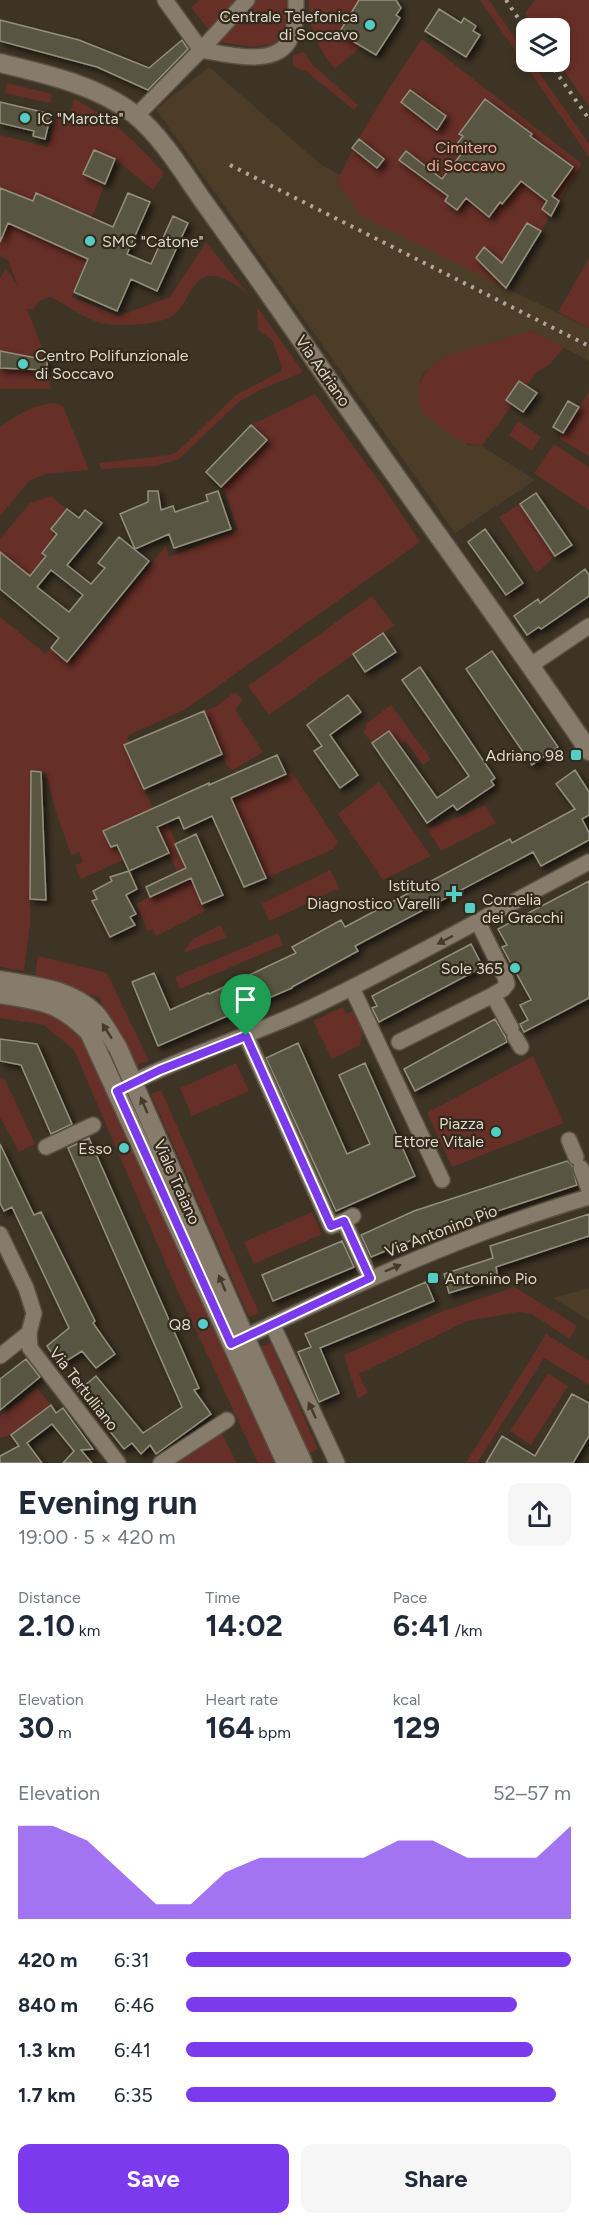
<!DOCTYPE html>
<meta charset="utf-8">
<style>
:root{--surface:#fff;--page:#f6f6f7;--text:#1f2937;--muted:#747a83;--accent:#7c3aed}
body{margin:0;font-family:Figtree,sans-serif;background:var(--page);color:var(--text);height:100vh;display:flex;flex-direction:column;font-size:22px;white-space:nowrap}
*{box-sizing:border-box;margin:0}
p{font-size:20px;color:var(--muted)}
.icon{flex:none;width:33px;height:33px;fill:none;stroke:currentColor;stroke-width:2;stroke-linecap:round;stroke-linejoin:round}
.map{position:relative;height:1463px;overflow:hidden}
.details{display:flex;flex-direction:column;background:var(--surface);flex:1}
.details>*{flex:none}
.controls{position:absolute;left:516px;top:18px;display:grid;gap:12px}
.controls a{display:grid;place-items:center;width:54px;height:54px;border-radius:12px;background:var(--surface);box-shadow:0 3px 9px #0003;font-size:30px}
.pin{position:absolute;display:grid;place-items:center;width:51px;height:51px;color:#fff;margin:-62px -26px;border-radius:50% 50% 50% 0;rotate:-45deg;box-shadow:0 0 6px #0007}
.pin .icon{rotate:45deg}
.round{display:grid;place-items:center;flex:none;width:63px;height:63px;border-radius:12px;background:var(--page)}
.overview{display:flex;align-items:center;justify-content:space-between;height:102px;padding:0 18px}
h1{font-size:33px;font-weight:700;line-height:45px}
.metrics{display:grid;grid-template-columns:repeat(3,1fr);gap:9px;height:102px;padding:6px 18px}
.metrics div{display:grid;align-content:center}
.metrics b{font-size:30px;font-weight:700}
.metrics small{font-size:16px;font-weight:400}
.metrics p{font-size:16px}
.chart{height:168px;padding:12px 18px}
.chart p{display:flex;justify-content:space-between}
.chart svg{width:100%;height:108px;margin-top:6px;fill:var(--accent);opacity:.7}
.button{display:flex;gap:12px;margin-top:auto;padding:12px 18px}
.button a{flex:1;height:69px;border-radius:12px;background:var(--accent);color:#fff;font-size:24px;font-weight:700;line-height:69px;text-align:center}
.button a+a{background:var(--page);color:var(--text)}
ul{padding:0 18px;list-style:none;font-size:20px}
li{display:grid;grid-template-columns:96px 72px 1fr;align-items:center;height:45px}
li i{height:15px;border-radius:8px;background:var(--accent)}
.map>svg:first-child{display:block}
.built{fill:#4b3d28}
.green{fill:#662f27}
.building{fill:#585543;stroke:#93907d;stroke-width:1.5;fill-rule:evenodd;filter:url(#shadow)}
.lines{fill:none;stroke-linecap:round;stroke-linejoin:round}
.street-casing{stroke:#595043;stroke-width:18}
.secondary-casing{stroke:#595043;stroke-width:21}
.street{stroke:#877b6b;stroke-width:15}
.secondary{stroke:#877b6b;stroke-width:18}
.rail{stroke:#afa89d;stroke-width:4;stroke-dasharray:3 6;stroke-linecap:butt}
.oneway{fill:#453a2b}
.route-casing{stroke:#fff;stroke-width:12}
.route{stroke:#7c3aed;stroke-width:8}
.poi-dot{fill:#54cdc6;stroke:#342a1b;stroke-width:2}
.labels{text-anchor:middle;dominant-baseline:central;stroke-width:4.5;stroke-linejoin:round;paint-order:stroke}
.poi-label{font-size:16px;fill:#ded8cf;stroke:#342a1b;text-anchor:end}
.park-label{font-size:16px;fill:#f8a99c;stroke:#342a1b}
.street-label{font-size:16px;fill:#ded8cf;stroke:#342a1b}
</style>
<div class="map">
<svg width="589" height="1463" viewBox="0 0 589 1463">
<defs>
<filter id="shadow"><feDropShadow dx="4" dy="4" stdDeviation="3" flood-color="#0009"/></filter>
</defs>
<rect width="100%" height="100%" fill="#3e3425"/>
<!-- built -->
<path class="built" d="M 209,67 L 320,164 L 340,175 L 337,183 L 506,288 L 589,328 L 589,361 L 532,331 L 493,343 L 434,364 L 424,373 L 420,382 L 468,445 L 482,446 L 535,480 L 455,533 L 156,109 Z
M 589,1288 L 589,1320 L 553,1298 Z"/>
<!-- green -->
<path class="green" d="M 200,0 L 240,0 L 211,33 L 191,7 Z
M 254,0 L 288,0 L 285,27 L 276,43 L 255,47 L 219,42 Z
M 308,0 L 359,0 L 340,33 L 361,47 L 335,69 C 315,42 311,33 308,0 Z
M 480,0 L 489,0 L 526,54 L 526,62 L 532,62 L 589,144 L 589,157 Z
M 535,0 L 589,0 L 589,107 L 558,62 L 560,62 L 560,28 L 535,28 L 525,13 Z
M 422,39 L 582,164 L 506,288 L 360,215 L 337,182 C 360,131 391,85 422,39 Z
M 303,52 L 313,65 L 358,105 L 354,110 L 307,72 L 293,66 L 293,55 Z
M 7,83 L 52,94 L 50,103 L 5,93 Z
M 74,99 C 114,120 134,140 164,173 L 153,190 L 115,159 L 94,150 L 83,174 L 105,184 L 92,217 L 36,193 L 21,229 L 88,259 L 72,297 L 119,316 L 170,297 L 206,242 L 247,293 C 185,245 197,312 164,320 C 146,325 112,328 95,321 C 79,315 65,304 50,297 L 40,301 L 33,309 L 27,309 L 47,360 L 0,351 L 0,278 L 6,268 L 18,286 L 8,260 L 0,256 L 0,223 L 7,225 L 19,195 L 0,188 L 0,135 L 48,147 L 57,110 L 70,114 Z
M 589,258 L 589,328 L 558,312 Z
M 257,307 L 303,372 L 260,390 L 240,401 L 179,459 L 156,466 L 101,469 L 99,463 L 170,455 L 177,452 L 236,395 L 281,371 L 282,367 L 272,340 L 258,330 Z
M 532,331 L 564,347 L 550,364 L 537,372 L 482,446 C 459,444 448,433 430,419 C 420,411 417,403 419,390 C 423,356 464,350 492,343 C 505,339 518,334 532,331 Z
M 0,368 L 47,370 L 51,389 L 0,389 Z
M 589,391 L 589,456 L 560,439 Z
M 315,394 L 384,488 L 420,542 L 186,709 L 127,736 L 130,743 L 125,746 L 153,809 L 103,831 L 110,847 L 167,822 L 205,911 L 156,936 L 153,929 L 148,931 L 136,904 L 182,882 L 163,842 L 81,879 L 75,865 L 83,862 L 79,852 L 71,855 L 56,812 L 46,773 L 31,771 L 30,925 L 24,971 L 0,967 L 0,617 L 46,654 L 51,648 L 69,663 L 166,546 L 169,557 L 238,530 L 225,492 L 221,487 L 267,441 L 251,425 Z
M 53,403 L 63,406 L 89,470 L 45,474 L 29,481 L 0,516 L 0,427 L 18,415 L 34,407 Z
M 518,421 L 541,437 L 532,451 L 509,435 Z
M 554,444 L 589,467 L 589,510 L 534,473 Z
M 51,496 L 67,509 L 51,529 L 57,534 L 42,552 L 46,556 L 30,576 L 0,552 L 0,539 L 30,503 Z
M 520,504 L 555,556 L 537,573 L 499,517 Z
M 372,596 L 394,625 L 269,715 L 248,686 Z
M 235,692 L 243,700 L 235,710 L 263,752 L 233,770 L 227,766 L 204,711 L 215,707 Z
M 391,705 L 431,759 L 423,765 L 406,741 L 399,745 L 390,731 L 372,743 L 364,733 L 367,723 Z
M 292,772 L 338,842 L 334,849 L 266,878 L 231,798 Z
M 379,782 L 431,856 L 383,880 L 338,814 Z
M 485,805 L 496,823 L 441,851 L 427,829 L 461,816 Z
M 330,870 L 339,888 L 270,921 L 261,904 Z
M 221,925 L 226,938 L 183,953 L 193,939 Z
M 278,933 L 283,945 L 180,989 L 175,977 Z
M 38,956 L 107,973 L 149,1061 L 133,1066 L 99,997 L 35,978 Z
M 0,1002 L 51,1010 L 85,1039 L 276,1463 L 258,1463 L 178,1292 L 74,1050 L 44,1025 L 0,1018 Z
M 343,1007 L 347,1014 L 355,1009 L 364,1026 L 360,1045 L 332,1059 L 313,1021 Z
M 533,1056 L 564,1123 L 452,1167 L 427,1113 Z
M 236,1063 L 249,1091 L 192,1116 L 180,1088 Z
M 0,1079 L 5,1080 L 35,1144 L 19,1152 L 0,1117 Z
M 161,1090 L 259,1313 L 249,1317 L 151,1094 Z
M 312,1212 L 322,1234 L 254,1264 L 244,1242 Z
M 515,1287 L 577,1326 L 570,1339 L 532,1314 L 518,1312 L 467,1321 L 359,1374 L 368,1393 L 358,1399 L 344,1355 L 438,1313 Z
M 546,1334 L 589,1361 L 589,1385 L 544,1358 L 477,1463 L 466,1463 Z
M 271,1343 L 318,1449 L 308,1454 L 260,1347 Z
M 548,1373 L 568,1386 L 531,1445 L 510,1431 Z
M 37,1388 L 51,1405 L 11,1435 L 0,1438 L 0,1416 Z
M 221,1432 L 237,1463 L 174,1463 Z"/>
<!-- building -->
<path class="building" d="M 359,0 L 396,0 L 401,8 L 396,15 L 400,18 L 376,55 L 339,33 Z
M 439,9 L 461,23 L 464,18 L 476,26 L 473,31 L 480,35 L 466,57 L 425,31 Z
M 0,20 L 79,40 L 149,68 L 182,40 L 188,49 L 148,90 L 97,67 L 0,41 Z
M 410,90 L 446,116 L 437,130 L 401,102 Z
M 485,99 L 532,134 L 530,136 L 573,167 L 552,196 L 559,201 L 551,216 L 542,209 L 547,201 L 521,181 L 502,204 L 500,202 L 489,217 L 466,198 L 457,210 L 445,201 L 448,196 L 399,160 L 406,151 L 442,179 L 462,153 L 454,148 L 463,136 L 459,134 Z
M 0,102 L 51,114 L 45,139 L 33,136 L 34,131 L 0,123 Z
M 359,139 L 384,159 L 377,168 L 352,148 Z
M 94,150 L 115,159 L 105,184 L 83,174 Z
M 0,188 L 33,201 L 36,193 L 113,227 L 128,193 L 150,202 L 127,254 L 151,264 L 173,216 L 188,223 L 157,291 L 131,279 L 117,311 L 74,292 L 88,259 L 8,223 L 0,242 Z
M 527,223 L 541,231 L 506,288 L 476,258 L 484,247 L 502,263 Z
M 0,351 L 47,360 L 47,370 L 0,368 Z
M 519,381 L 537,393 L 523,412 L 506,400 Z
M 568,401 L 579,407 L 563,433 L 553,427 Z
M 251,425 L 267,440 L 221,487 L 206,472 Z
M 148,491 L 158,491 L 161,510 L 173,506 L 175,512 L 208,501 L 206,495 L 218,491 L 231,529 L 174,548 L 169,534 L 135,549 L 120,514 L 148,502 Z
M 536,493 L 572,545 L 555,556 L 520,504 Z
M 67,509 L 79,518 L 85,510 L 102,523 L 67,565 L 91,584 L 105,568 L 98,563 L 119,537 L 149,561 L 67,662 L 51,648 L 59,638 L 0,589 L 0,552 L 30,576 L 46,556 L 42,553 L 57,534 L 51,529 ZM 51,570 L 83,595 L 69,612 L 37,587 Z
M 485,529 L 523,583 L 506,595 L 468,542 Z
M 585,569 L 589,575 L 589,596 L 541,629 L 539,627 L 527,635 L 514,616 L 538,599 L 540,603 Z
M 383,633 L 396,652 L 365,672 L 353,654 Z
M 492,651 L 558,747 L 532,765 L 466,669 Z
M 420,667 L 495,778 L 491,781 L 494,785 L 457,810 L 453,805 L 427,823 L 372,743 L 389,731 L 437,798 L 469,776 L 402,680 Z
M 348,695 L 361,712 L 330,735 L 358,775 L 340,788 L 314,751 L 322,746 L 307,725 Z
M 204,711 L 222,754 L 144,789 L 124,745 Z
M 277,755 L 286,774 L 231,798 L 266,878 L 244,887 L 212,816 L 184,829 L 179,817 L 157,827 L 169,853 L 129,871 L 117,845 L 111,847 L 103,831 L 209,783 L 209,785 Z
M 575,770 L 589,792 L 589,815 L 582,819 L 589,833 L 589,840 L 541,866 L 533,852 L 355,946 L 358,951 L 292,987 L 292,988 L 158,1046 L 132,982 L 154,973 L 170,1010 L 208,993 L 209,994 L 296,953 L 292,947 L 341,920 L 345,927 L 510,839 L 512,843 L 575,809 L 556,784 Z
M 31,771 L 41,772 L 46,900 L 30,899 Z
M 196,834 L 223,895 L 202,904 L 191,878 L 150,897 L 146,887 L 186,868 L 175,844 Z
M 129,871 L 137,889 L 126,895 L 136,914 L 130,917 L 135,925 L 110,937 L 92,901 L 97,899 L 93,891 L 112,881 L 110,877 Z
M 589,881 L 589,998 L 524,1032 L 520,1024 L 528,1020 L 520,1005 L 531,1000 L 502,947 L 507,945 L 498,929 Z
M 471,944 L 483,967 L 379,1022 L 372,1008 L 377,1006 L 372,996 Z
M 495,1019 L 505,1036 L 507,1042 L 415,1091 L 404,1069 Z
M 0,1039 L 37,1044 L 72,1124 L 51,1134 L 21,1065 L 0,1061 Z
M 298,1043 L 347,1154 L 370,1144 L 339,1075 L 365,1063 L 415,1176 L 336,1211 L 266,1058 Z
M 89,1138 L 199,1388 L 194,1390 L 211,1414 L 156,1454 L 150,1445 L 141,1454 L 132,1443 L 124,1449 L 78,1391 L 96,1376 L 143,1433 L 182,1407 L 68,1148 Z
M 0,1144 L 34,1215 L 41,1212 L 95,1321 L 93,1323 L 115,1354 L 96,1368 L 82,1351 L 60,1365 L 47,1346 L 69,1328 L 12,1207 L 4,1211 L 0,1203 Z
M 567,1161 L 572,1165 L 577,1185 L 424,1235 L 371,1257 L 361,1235 L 414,1211 Z
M 589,1214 L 589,1236 L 496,1267 L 498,1278 L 449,1293 L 444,1274 L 493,1258 L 490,1246 Z
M 342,1241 L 354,1267 L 273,1301 L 262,1275 Z
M 426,1282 L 434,1301 L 320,1348 L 339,1393 L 319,1402 L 298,1352 L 311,1347 L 305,1334 Z
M 26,1359 L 40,1377 L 0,1410 L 0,1379 Z
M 572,1394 L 589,1403 L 589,1436 L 573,1463 L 486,1463 L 502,1436 L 535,1456 Z
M 51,1405 L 56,1413 L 63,1408 L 93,1449 L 81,1450 L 92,1463 L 63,1463 L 74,1451 L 52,1424 L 27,1443 L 42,1463 L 0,1463 L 0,1456 L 19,1446 L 11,1435 Z"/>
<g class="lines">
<!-- street casing -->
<g class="street-casing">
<path id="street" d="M 165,0 L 201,50 L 247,0
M 136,116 L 201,50 C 227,54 278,69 291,37 C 296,26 296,12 296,0
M 531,665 L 589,626
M 478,922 L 505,977 L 507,984 L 503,989 L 493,995 L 511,1028
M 352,988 L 442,1180
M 246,1036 L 331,1226 L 344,1221
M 515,1037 L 521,1047
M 399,1042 L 493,995
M 134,1082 C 191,1053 253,1035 310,1008 C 405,963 496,910 589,862
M 569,1140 L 576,1157
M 46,1147 L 93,1125
M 581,1168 L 589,1190
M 353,1216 L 344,1221 L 370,1278
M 0,1234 L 26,1288 L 34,1313 L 29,1333 L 30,1348 L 118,1463
M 272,1324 L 337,1463
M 245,1337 C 357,1284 469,1232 589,1197
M 0,1356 L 29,1333
M 161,1463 L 227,1420"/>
</g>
<!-- secondary casing -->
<g class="secondary-casing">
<path id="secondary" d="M 0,63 C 46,74 96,85 134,114 C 161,136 181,169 201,198 C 237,248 273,299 308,350 C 400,485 498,616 589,751
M 0,980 C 33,986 69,988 95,1013 C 104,1023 111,1037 118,1048 L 245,1337 L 303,1463
M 0,994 C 41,1001 58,1001 89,1032 L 286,1463"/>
</g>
<!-- street -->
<use href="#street" class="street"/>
<!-- secondary -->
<use href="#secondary" class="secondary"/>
<!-- rail -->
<path class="rail" d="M 506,0 L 526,30
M 549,62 L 589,119
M 230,165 L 589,346"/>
</g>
<!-- one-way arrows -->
<defs><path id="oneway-solid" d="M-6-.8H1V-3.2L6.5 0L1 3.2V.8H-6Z" transform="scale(1.5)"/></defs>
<g class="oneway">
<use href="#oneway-solid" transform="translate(445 940) rotate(152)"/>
<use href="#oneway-solid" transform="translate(107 1031) rotate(-123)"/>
<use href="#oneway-solid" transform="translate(144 1105) rotate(-113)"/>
<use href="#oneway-solid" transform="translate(393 1268) rotate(-23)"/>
<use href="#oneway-solid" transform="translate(222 1283) rotate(-113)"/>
<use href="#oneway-solid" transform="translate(312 1410) rotate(-115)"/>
</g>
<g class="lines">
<!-- route casing -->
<g class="route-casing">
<path id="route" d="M 246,1036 L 331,1226 L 344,1221 L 370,1278 L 231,1344 L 117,1091 L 160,1070 Z"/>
</g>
<!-- route -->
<use href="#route" class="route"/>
</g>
<!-- markers -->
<g class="poi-dot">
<circle cx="370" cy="25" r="6"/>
<circle cx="25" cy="118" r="6"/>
<circle cx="90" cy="241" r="6"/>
<circle cx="23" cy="364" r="6"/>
<rect x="570" y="749" width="12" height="12" rx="3"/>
<path d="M451 885h6v6h6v6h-6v6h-6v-6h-6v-6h6z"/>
<rect x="464" y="902" width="12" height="12" rx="3"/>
<circle cx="515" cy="968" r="6"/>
<circle cx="496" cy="1132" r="6"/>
<circle cx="124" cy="1148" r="6"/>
<rect x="427" y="1272" width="12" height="12" rx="3"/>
<circle cx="203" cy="1324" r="6"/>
</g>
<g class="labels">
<!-- poi labels -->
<g class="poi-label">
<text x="358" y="16">Centrale Telefonica<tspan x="358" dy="18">di Soccavo</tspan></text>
<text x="37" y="118" text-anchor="start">IC "Marotta"</text>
<text x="102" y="241" text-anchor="start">SMC "Catone"</text>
<text x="35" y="355" text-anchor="start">Centro Polifunzionale<tspan x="35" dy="18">di Soccavo</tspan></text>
<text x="564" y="755">Adriano 98</text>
<text x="440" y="885">Istituto<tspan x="440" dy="18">Diagnostico Varelli</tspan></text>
<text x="482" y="899" text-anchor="start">Cornelia<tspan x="482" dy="18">dei Gracchi</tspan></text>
<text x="503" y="968">Sole 365</text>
<text x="484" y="1123">Piazza<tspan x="484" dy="18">Ettore Vitale</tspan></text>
<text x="112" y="1148">Esso</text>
<text x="445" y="1278" text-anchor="start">Antonino Pio</text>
<text x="191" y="1324">Q8</text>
</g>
<!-- park labels -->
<g class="park-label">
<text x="466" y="147">Cimitero<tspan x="466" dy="18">di Soccavo</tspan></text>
</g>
<!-- street labels -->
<g class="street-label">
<text transform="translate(323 371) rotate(55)">Via Adriano</text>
<text transform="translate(177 1182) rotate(66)">Viale Traiano</text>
<text transform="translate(441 1231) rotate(-21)">Via Antonino Pio</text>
<text transform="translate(84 1389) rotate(52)">Via Tertulliano</text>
</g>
</g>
</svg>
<div class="controls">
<a><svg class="icon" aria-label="layers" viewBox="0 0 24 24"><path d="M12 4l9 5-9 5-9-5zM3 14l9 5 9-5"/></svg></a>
</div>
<div class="pin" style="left:246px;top:1036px;background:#1e9e55"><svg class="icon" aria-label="arrive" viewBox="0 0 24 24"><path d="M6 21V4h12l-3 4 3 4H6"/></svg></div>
</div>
<section class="details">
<div class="overview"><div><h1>Evening run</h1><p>19:00 · 5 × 420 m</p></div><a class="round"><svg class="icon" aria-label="share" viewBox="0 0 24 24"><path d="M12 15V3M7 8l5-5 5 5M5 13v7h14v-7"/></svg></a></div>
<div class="metrics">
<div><p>Distance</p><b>2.10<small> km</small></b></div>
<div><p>Time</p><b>14:02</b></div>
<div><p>Pace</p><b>6:41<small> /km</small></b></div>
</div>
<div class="metrics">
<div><p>Elevation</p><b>30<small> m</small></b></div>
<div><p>Heart rate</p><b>164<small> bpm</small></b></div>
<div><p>kcal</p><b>129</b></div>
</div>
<div class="chart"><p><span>Elevation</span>52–57 m</p>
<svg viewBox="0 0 160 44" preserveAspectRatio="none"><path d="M0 44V6L10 6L20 12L30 25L40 38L50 38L60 25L70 19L80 19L90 19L100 19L110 12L120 12L130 19L140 19L150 19L160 6V44z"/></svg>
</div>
<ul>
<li><b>420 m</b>6:31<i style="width:100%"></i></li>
<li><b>840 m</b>6:46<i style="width:86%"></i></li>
<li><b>1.3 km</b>6:41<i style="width:90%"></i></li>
<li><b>1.7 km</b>6:35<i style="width:96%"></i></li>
</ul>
<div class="button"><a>Save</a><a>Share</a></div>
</section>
